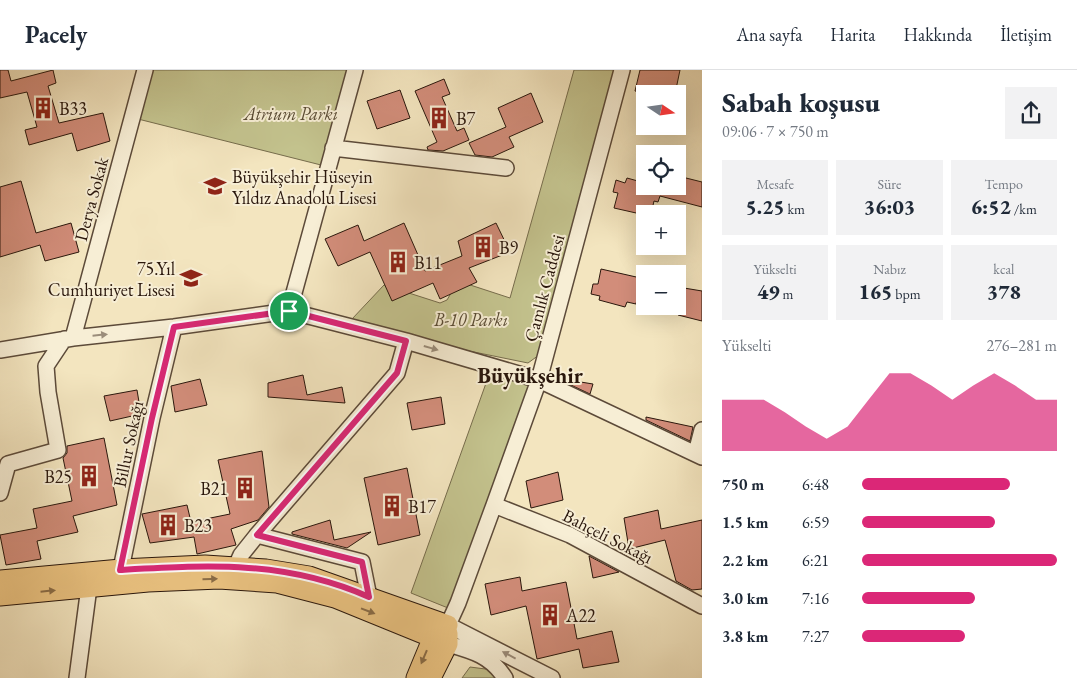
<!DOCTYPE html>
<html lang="tr">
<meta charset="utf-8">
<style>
:root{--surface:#fff;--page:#f2f2f3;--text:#1f2937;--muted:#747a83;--line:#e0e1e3;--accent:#db2777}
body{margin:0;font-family:"EB Garamond",serif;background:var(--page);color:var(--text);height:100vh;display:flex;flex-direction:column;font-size:19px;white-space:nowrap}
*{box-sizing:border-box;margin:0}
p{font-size:16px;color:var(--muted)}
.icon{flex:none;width:28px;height:28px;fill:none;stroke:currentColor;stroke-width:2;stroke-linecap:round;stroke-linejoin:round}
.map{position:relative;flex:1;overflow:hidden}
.drawer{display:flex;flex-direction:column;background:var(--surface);width:375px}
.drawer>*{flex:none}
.needle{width:32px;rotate:103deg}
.fabs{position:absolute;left:636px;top:15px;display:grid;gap:10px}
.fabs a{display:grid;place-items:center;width:50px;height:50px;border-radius:0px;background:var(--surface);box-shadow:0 5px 20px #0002;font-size:25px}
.pin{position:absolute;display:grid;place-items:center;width:42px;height:42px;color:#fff;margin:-21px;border:2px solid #fff;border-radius:50%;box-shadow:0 1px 5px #0007}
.round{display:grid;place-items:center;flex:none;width:52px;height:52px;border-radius:0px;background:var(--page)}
.overview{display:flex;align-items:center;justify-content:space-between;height:85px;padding:0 20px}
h1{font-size:28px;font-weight:800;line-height:38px}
.figures{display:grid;grid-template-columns:repeat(3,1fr);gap:8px;height:85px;padding:5px 20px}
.figures div{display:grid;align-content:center;border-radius:0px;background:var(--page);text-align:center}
.figures b{font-size:21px;font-weight:800}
.figures small{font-size:14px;font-weight:400}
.figures p{font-size:14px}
.chart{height:140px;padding:10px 20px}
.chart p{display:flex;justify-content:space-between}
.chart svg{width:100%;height:90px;margin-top:5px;fill:var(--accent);opacity:.7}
ul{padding:0 20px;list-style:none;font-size:16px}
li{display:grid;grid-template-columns:80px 60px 1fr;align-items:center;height:38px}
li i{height:12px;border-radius:6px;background:var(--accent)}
header{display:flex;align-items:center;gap:30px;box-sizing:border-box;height:70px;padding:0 25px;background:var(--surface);border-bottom:1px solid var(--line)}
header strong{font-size:24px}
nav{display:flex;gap:28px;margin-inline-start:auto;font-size:18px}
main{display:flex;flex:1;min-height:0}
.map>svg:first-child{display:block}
.green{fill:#c3c28d;stroke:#766c4c}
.building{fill:#d28d7a;stroke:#2a170c}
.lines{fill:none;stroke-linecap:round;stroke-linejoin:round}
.minor-casing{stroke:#5c4a39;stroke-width:18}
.major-casing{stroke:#2a170c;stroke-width:21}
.minor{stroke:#f7eed5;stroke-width:15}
.major{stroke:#eac280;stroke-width:19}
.oneway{fill:#9b8d7b}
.oneway2{fill:#8a6c46}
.route-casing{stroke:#fff;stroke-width:10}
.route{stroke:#db2777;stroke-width:6}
.labels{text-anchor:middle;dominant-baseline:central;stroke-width:4;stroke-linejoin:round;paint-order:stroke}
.poi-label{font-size:18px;fill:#2a170c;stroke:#f7eed5;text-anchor:start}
.park-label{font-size:18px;font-style:italic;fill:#584a33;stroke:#f7eed5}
.street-label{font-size:18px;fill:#2a170c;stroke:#f7eed5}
.district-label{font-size:22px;font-weight:bold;fill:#2a170c;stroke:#f7eed5}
</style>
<header>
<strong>Pacely</strong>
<nav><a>Ana sayfa</a><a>Harita</a><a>Hakkında</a><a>İletişim</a></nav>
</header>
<main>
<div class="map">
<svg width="702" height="608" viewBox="0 0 702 608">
<rect width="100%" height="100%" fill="#f3e5bf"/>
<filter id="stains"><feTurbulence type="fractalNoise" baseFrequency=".004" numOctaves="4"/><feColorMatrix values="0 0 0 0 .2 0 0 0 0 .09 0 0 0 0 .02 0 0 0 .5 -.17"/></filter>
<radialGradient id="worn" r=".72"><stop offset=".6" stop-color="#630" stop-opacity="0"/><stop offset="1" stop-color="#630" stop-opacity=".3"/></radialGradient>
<!-- green -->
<path class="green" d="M 149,0 L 348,0 L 321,95 L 138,49 Z
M 574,0 L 615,0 L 539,285 L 528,293 L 469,281 L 352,249 L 384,215 L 440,233 L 447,230 L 458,211 L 510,228 Z
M 490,302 L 534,317 L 448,538 L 411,523 Z
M 470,597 L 493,600 L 498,608 L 462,608 Z"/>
<!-- building -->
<path class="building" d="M 0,0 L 8,0 L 11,11 L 53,0 L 56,13 L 48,16 L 59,53 L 103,43 L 110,71 L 77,81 L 72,63 L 29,75 L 25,60 L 37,57 L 27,22 L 0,28 Z
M 640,0 L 680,0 L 675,24 L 649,24 L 635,21 Z
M 444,9 L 450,24 L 442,27 L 457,61 L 464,58 L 469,70 L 443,81 L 428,80 L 427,77 L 437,72 L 415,21 Z
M 400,20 L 410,48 L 377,59 L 367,31 Z
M 531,23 L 543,52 L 509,67 L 514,77 L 492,87 L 475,85 L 469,73 L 506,57 L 498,38 Z
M 678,106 L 702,112 L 702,137 L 660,126 L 658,132 L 654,131 L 651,144 L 645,145 L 614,138 L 618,123 L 613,122 L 616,110 L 625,113 L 627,108 L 645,113 L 645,116 L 678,116 Z
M 21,111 L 36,163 L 71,153 L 79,182 L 45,191 L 40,175 L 0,187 L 0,117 Z
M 404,153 L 425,201 L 462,186 L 458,171 L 496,153 L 510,182 L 469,198 L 477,212 L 440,229 L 433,213 L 392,231 L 370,182 L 338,196 L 325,169 L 358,155 L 364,171 Z
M 601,199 L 645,209 L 645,230 L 637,229 L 636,234 L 627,232 L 625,237 L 599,230 L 600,226 L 591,224 L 593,214 L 598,214 Z
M 678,217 L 702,221 L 702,251 L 678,245 Z
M 303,305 L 307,325 L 342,317 L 345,333 L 268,327 L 268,313 Z
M 556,308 L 593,314 L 590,324 Z
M 200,309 L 207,335 L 175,342 L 171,316 Z
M 137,320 L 141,344 L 110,351 L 104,326 Z
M 441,327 L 445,354 L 412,360 L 407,333 Z
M 646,347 L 693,357 L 690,371 L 646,350 Z
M 104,368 L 117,435 L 73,446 L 78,462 L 37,471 L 41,489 L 6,495 L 0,465 L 37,458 L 33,439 L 72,431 L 63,388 L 67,383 L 67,376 Z
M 262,381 L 269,437 L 258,450 L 231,459 L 236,475 L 197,484 L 194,467 L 150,473 L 142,444 L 187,435 L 191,452 L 230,444 L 218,390 Z
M 407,398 L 420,465 L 378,475 L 364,408 Z
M 558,402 L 563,430 L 531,438 L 526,411 Z
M 658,440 L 661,459 L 702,450 L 702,519 L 692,520 L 676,511 L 665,470 L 629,479 L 624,448 Z
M 330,450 L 334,470 L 371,462 L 347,478 L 292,464 L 292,462 Z
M 589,486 L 619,502 L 593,508 Z
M 520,507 L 522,521 L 566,512 L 577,569 L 612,561 L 619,592 L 583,598 L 579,579 L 537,589 L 526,536 L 491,545 L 485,514 Z"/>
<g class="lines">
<!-- minor casing -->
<g class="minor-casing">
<path id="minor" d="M 333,78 L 506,98
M 289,241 L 355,0
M 73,268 L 145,0
M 0,280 L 73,268 L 174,257 L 289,241 L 406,271 L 539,310 L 702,387
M 696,383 L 702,360
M 0,423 L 8,394 L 58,380 L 48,322 L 46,296 L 64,269
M 494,435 L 570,465 L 702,536
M 257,465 L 362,492 L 369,527
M 236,496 L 241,485 L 257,465 L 397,303 L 406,271
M 121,499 L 152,348 L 174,257
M 448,574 C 473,581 491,586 505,608
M 77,608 L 89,517
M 552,608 L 448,555 L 458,533 L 494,435 L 539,310 L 622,0"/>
</g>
<!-- major casing -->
<g class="major-casing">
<path id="major" d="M 0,510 L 121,499 L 205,495 L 266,499 L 309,506 L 448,555
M 0,526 L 148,512 L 219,509 L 277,513 L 335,528 L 448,574
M 416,608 L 433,567 L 442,559
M 431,608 L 448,574 L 448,563"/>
</g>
<!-- minor -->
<use href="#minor" class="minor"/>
<!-- major -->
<use href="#major" class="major"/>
</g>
<!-- one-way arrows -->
<defs><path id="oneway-solid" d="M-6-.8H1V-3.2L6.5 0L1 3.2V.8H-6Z" transform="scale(1.25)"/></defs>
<g class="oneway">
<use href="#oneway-solid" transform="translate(100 265) rotate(-6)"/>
<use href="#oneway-solid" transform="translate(431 278) rotate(16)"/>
<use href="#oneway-solid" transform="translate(509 585) rotate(-152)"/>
</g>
<g class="oneway2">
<use href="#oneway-solid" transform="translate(210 509) rotate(-2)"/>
<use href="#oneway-solid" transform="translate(48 521) rotate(-6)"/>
<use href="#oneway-solid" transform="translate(368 541) rotate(21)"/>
<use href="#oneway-solid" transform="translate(424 587) rotate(113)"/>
</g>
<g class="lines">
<!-- route casing -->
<g class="route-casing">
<path id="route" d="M 289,241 L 406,271 L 397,303 L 257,465 L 362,492 L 369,527 C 285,490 209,495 120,500 L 152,348 L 174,257 Z"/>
</g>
<!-- route -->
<use href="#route" class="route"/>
</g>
<!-- icons -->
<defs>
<g id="building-bare" transform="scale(1.725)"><path d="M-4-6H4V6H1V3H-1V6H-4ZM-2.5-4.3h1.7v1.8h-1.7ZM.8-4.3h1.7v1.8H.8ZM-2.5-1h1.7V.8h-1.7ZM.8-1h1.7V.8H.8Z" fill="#8f2418" stroke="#f7eed5" stroke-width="2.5" paint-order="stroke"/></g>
<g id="school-bare" transform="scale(1.725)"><path d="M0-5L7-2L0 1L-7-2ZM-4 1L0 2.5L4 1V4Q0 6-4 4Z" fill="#8f2418" stroke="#f7eed5" stroke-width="2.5" paint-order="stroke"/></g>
</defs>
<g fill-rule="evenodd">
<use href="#building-bare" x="43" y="38"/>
<use href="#building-bare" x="439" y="48"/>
<use href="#school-bare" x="215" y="116"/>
<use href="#building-bare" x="483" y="177"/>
<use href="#building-bare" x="398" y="192"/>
<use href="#school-bare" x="191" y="208"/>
<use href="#building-bare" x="89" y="406"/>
<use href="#building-bare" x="245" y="418"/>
<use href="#building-bare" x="392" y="436"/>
<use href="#building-bare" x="168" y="455"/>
<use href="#building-bare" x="550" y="545"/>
</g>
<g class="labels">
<!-- poi labels -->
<g class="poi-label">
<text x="59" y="38">B33</text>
<text x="456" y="48">B7</text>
<text x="232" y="106">Büyükşehir Hüseyin<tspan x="232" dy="21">Yıldız Anadolu Lisesi</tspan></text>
<text x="499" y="177">B9</text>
<text x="414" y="192">B11</text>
<text x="175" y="198" text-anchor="end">75.Yıl<tspan x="175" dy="21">Cumhuriyet Lisesi</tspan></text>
<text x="72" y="406" text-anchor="end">B25</text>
<text x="228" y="418" text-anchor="end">B21</text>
<text x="408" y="436">B17</text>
<text x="184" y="455">B23</text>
<text x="566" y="545">A22</text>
</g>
<!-- park labels -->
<g class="park-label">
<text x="291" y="43">Atrium Parkı</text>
<text x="471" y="249">B-10 Parkı</text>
</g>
<!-- street labels -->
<g class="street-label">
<text transform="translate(91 129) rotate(-75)">Derya Sokak</text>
<text transform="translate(544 218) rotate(-75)">Çamlık Caddesi</text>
<text transform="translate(128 374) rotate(-78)">Billur Sokağı</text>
<text transform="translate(608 466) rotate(27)">Bahçeli Sokağı</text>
</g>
<!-- district labels -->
<g class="district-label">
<text x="530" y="305">Büyükşehir</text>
</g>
</g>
<rect width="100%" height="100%" filter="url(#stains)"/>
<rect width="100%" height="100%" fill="url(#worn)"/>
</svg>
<div class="fabs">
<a><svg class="needle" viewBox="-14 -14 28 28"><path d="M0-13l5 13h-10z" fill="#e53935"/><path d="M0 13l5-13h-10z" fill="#747a83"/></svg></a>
<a><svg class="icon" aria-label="locate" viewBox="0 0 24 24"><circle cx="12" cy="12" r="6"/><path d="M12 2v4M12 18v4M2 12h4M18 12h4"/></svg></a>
<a>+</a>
<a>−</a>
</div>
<div class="pin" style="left:289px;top:241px;background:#1e9e55"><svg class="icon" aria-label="arrive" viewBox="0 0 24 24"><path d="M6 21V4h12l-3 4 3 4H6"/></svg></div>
</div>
<section class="drawer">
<div class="overview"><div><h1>Sabah koşusu</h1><p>09:06 · 7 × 750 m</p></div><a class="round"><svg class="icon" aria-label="share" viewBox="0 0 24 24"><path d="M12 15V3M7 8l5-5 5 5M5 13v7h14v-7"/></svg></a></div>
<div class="figures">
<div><p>Mesafe</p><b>5.25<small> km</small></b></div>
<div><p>Süre</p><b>36:03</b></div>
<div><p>Tempo</p><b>6:52<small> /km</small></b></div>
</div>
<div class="figures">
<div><p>Yükselti</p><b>49<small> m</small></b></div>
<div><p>Nabız</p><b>165<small> bpm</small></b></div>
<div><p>kcal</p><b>378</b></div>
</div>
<div class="chart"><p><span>Yükselti</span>276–281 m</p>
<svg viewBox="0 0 160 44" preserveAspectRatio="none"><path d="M0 44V19L10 19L20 19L30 25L40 32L50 38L60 32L70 19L80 6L90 6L100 12L110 19L120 12L130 6L140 12L150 19L160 19V44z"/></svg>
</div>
<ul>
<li><b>750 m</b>6:48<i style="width:76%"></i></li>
<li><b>1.5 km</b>6:59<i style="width:68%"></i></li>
<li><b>2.2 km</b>6:21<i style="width:100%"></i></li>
<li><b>3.0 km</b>7:16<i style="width:58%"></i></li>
<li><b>3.8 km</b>7:27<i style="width:53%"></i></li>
</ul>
</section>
</main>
